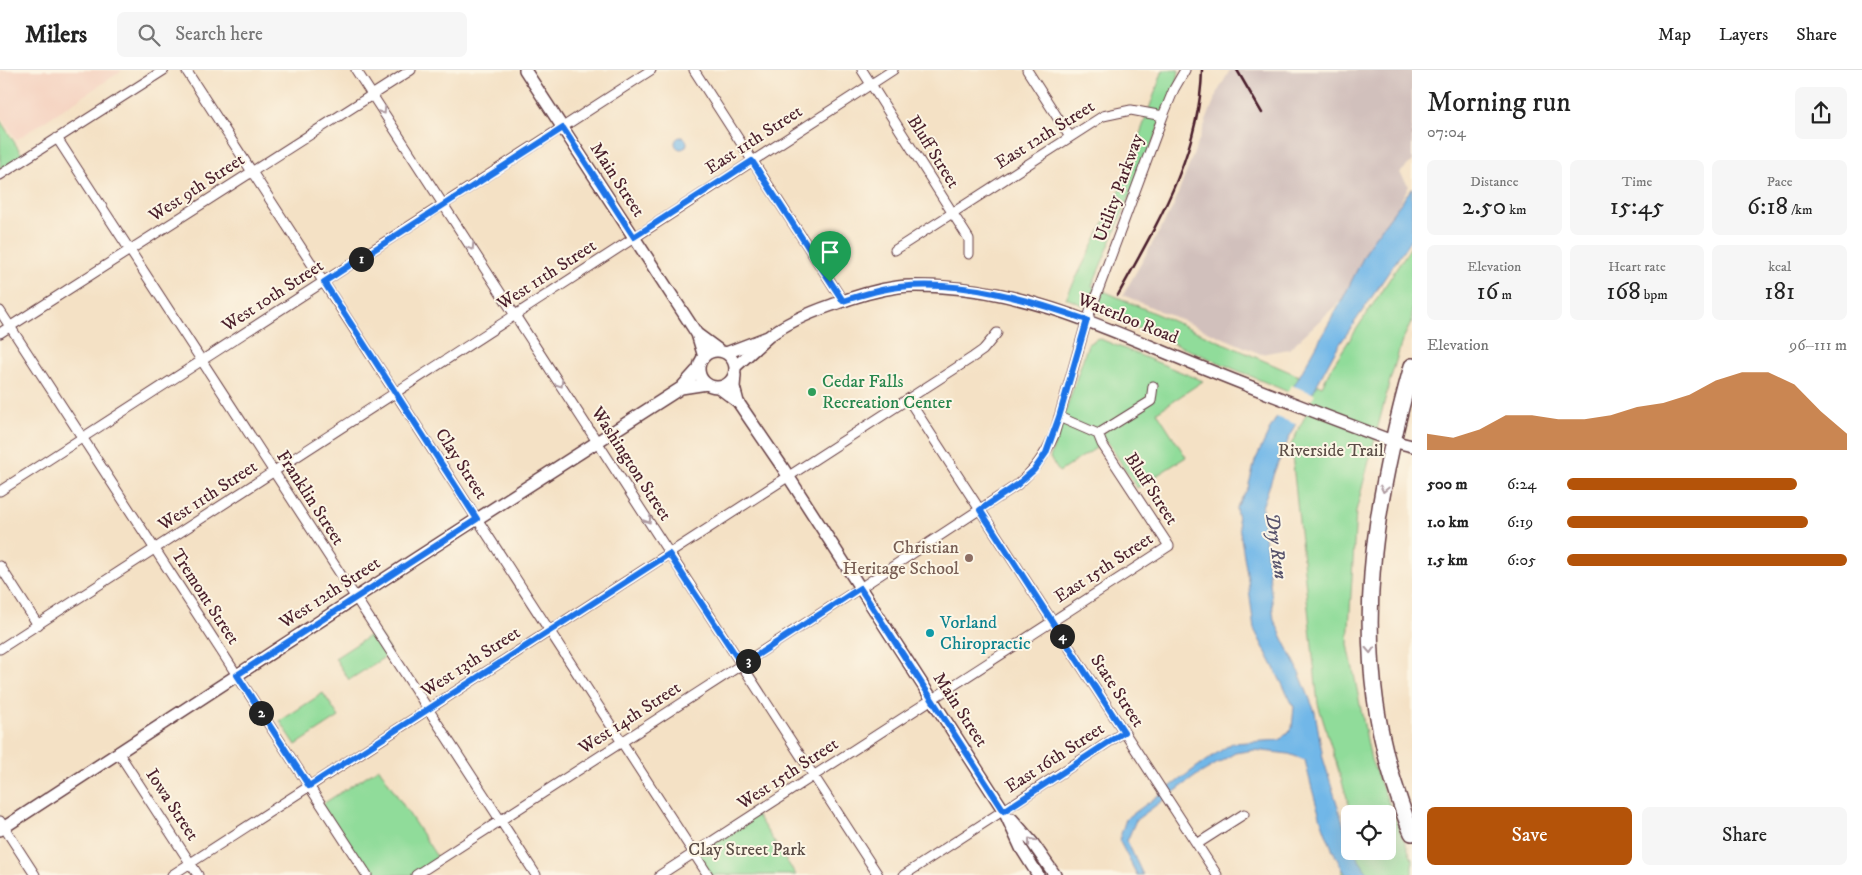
<!DOCTYPE html>
<meta charset="utf-8">
<style>
:root{--surface:#fff;--page:#f6f6f6;--text:#222;--muted:#767676;--line:#e0e0e0;--accent:#b45309}
body{margin:0;font-family:"IM FELL DW Pica",serif;background:var(--page);color:var(--text);height:100vh;display:flex;flex-direction:column;font-size:19px;white-space:nowrap}
*{box-sizing:border-box;margin:0}
p{font-size:16px;color:var(--muted)}
.icon{flex:none;width:28px;height:28px;fill:none;stroke:currentColor;stroke-width:2;stroke-linecap:round;stroke-linejoin:round}
.map{position:relative;flex:1;overflow:hidden}
.side{display:flex;flex-direction:column;background:var(--surface);width:450px}
.side>*{flex:none}
.controls{position:absolute;left:1341px;top:735px;display:grid;gap:10px}
.controls a{display:grid;place-items:center;width:55px;height:55px;border-radius:8px;background:var(--surface);box-shadow:0 5px 20px #0002;font-size:25px}
.pin{position:absolute;display:grid;place-items:center;width:42px;height:42px;color:#fff;margin:-51px -21px;border-radius:50% 50% 50% 0;rotate:-45deg;box-shadow:0 0 5px #0007}
.pin .icon{rotate:45deg}
.km{position:absolute;width:25px;height:25px;margin:-12px;border-radius:50%;background:#222;color:#fff;font-size:14px;line-height:25px;text-align:center}
.round{display:grid;place-items:center;flex:none;width:52px;height:52px;border-radius:8px;background:var(--page)}
.head{display:flex;align-items:center;justify-content:space-between;height:85px;padding:0 15px}
h1{font-size:28px;font-weight:600;line-height:38px}
.metrics{display:grid;grid-template-columns:repeat(3,1fr);gap:8px;height:85px;padding:5px 15px}
.metrics div{display:grid;align-content:center;border-radius:8px;background:var(--page);text-align:center}
.metrics b{font-size:25px;font-weight:600}
.metrics small{font-size:14px;font-weight:400}
.metrics p{font-size:14px}
.chart{height:140px;padding:10px 15px}
.chart p{display:flex;justify-content:space-between}
.chart svg{width:100%;height:90px;margin-top:5px;fill:var(--accent);opacity:.7}
.button{display:flex;gap:10px;margin-top:auto;padding:10px 15px}
.button a{flex:1;height:58px;border-radius:8px;background:var(--accent);color:#fff;font-size:20px;font-weight:600;line-height:58px;text-align:center}
.button a+a{background:var(--page);color:var(--text)}
ul{padding:0 15px;list-style:none;font-size:16px}
li{display:grid;grid-template-columns:80px 60px 1fr;align-items:center;height:38px}
li i{height:12px;border-radius:6px;background:var(--accent)}
header{display:flex;align-items:center;gap:30px;box-sizing:border-box;height:70px;padding:0 25px;background:var(--surface);border-bottom:1px solid var(--line)}
header strong{font-size:24px}
nav{display:flex;gap:28px;margin-inline-start:auto;font-size:18px}
.search{width:350px;height:45px;background:var(--page);display:flex;align-items:center;gap:12px;box-sizing:border-box;padding:0 18px;border-radius:8px;color:var(--muted);font-size:19px}
main{display:flex;flex:1;min-height:0}
.map>svg:first-child{display:block}
.built{fill:#f5d3c1}
.industrial{fill:#d1c0bc}
.green{fill:#90dc9a;stroke:#6d7e62}
.water{fill:#71b7e8;stroke:#5e6b8a}
.pier{fill:#f4e1c5}
.lines{fill:none;stroke-linecap:round;stroke-linejoin:round}
.street-casing{stroke:#643c42;stroke-width:11}
.secondary-casing{stroke:#643c42;stroke-width:14}
.highway-casing{stroke:#643c42;stroke-width:18}
.street{stroke:#fff;stroke-width:9}
.secondary{stroke:#fff;stroke-width:11}
.highway{stroke:#fff;stroke-width:15}
.rail{stroke:#4a1f2b;stroke-width:2.5}
.oneway{stroke:#ae9aa0}
.route-casing{stroke:#fff;stroke-width:10}
.route{stroke:#1a73e8;stroke-width:6}
.leisure-dot{fill:#2e9e5b;stroke:#fcf5e5;stroke-width:2}
.education-dot{fill:#8d6e63;stroke:#fcf5e5;stroke-width:2}
.culture-dot{fill:#0f9aa8;stroke:#fcf5e5;stroke-width:2}
.labels{text-anchor:middle;dominant-baseline:central;stroke-width:4;stroke-linejoin:round;paint-order:stroke}
.street-label{font-size:18px;fill:#4a1f2b;stroke:#fcf5e5}
.leisure-label{font-size:18px;fill:#27864d;stroke:#fcf5e5;text-anchor:start}
.park-label{font-size:18px;fill:#5c4e47;stroke:#fcf5e5}
.education-label{font-size:18px;fill:#785e54;stroke:#fcf5e5;text-anchor:end}
.culture-label{font-size:18px;fill:#0d838f;stroke:#fcf5e5;text-anchor:start}
.water-label{font-size:19px;font-style:italic;fill:#58546d;stroke:#fcf5e5}
</style>
<header>
<strong>Milers</strong>
<div class="search"><svg class="icon" aria-label="search" viewBox="0 0 24 24"><circle cx="10" cy="10" r="6"/><path d="M15 15l6 6"/></svg>Search here</div>
<nav><a>Map</a><a>Layers</a><a>Share</a></nav>
</header>
<main>
<div class="map">
<svg width="1412" height="805" viewBox="0 0 1412 805">
<rect width="100%" height="100%" fill="#fcf5e5"/>
<filter id="ink" filterUnits="userSpaceOnUse"><feTurbulence type="fractalNoise" baseFrequency=".02" numOctaves="2"/><feDisplacementMap in="SourceGraphic" scale="10" xChannelSelector="R" yChannelSelector="G"/><feConvolveMatrix kernelMatrix="1 2 1 2 8 2 1 2 1" color-interpolation-filters="sRGB"/></filter>
<filter id="wash" filterUnits="userSpaceOnUse"><feTurbulence type="fractalNoise" baseFrequency=".0096" numOctaves="4" result="noise"/><feDisplacementMap in="SourceGraphic" scale="20" xChannelSelector="R" yChannelSelector="G"/><feGaussianBlur stdDeviation="1.12" result="paint"/><feColorMatrix in="noise" values="0 0 0 0 0 0 0 0 0 0 0 0 0 0 0 0 0 1.4 0 .05"/><feComposite in="paint" operator="in"/></filter>
<g filter="url(#wash)">
<rect width="100%" height="100%" fill="#f4e1c5"/>
<!-- built -->
<path class="built" d="M 0,0 L 123,0 L 16,70 L 0,45 Z"/>
<!-- industrial -->
<path class="industrial" d="M 1230,0 L 1412,0 L 1412,91 L 1400,103 L 1409,116 L 1347,225 L 1289,279 L 1261,284 L 1123,225 L 1173,137 L 1217,23 Z"/>
<!-- green -->
<path class="green" d="M 1163,0 L 1179,0 L 1177,14 L 1092,216 L 1322,316 L 1333,295 L 1412,175 L 1412,251 L 1402,271 L 1389,314 L 1356,441 L 1348,574 L 1371,690 L 1412,789 L 1412,805 L 1341,805 L 1350,779 L 1350,781 L 1388,781 L 1388,744 L 1352,744 L 1318,634 L 1291,375 L 1312,332 L 1066,228 L 1118,125 Z
M 0,50 L 25,89 L 0,105 Z
M 1098,268 L 1203,311 L 1157,342 L 1186,387 L 1137,418 L 1107,371 L 1059,402 L 1050,388 L 1088,274 Z
M 377,561 L 391,583 L 349,610 L 335,588 Z
M 323,623 L 339,647 L 296,675 L 280,651 Z
M 379,698 L 439,790 L 416,805 L 367,805 L 321,735 Z
M 756,744 L 796,805 L 708,805 L 694,783 Z"/>
<!-- water -->
<path class="water" d="M675 73a6 6 0 1 1 12 0a6 6 0 1 1-12 0Z
M 1412,118 L 1412,168 L 1335,281 L 1293,359 L 1275,400 L 1262,437 L 1274,550 L 1297,597 L 1315,642 L 1323,688 L 1350,776 L 1350,781 L 1353,781 L 1369,805 L 1346,805 C 1325,771 1314,729 1305,690 L 1289,684 L 1254,680 L 1235,683 L 1196,706 L 1136,750 L 1127,771 L 1143,805 L 1137,805 L 1119,770 L 1126,749 L 1201,694 L 1232,673 L 1280,670 L 1292,658 L 1294,637 L 1254,559 L 1248,510 L 1236,438 L 1248,418 L 1255,391 L 1271,357 L 1343,228 L 1371,172 Z"/>
<!-- pier -->
<path class="pier" d="M 1291,315 L 1315,324 L 1298,355 L 1274,346 Z"/>
</g>
<g filter="url(#ink)">
<g class="lines">
<!-- street casing -->
<g class="street-casing">
<path id="street" d="M 186,0 L 708,805
M 356,0 L 878,805
M 694,0 L 843,231
M 862,0 L 969,169 L 969,184
M 1027,0 L 1070,67
M 57,68 L 536,805
M 0,105 L 164,0
M 895,180 L 1103,46 L 1131,40 L 1163,46
M 0,241 L 367,805
M 0,263 L 411,0
M 908,329 L 1217,805
M 1098,364 L 1151,331 L 1153,316
M 0,421 L 651,0
M 0,496 L 38,555
M 0,579 L 893,0
M 118,682 L 198,805
M 0,751 L 35,805
M 1197,774 L 1244,744
M 172,805 L 973,287 L 983,280 L 997,263
M 416,805 L 860,518 L 1017,415 C 1034,400 1045,386 1054,365 L 1087,250 L 1163,46 L 1174,19 L 1185,0
M 660,805 L 1169,476 L 1102,374 L 1098,364 L 1059,347
M 904,805 L 1124,662"/>
</g>
<!-- secondary casing -->
<g class="secondary-casing">
<path id="secondary" d="M 525,0 L 697,264
M 768,267 C 787,252 809,243 832,235 C 853,227 875,220 898,217 C 912,215 928,216 943,217 C 1031,222 1110,260 1191,293 C 1258,320 1325,346 1392,371 L 1412,376
M699 299a18 18 0 1 1 36 0a18 18 0 1 1-36 0Z
M 726,283 L 768,267 L 735,297
M 704,287 L 697,264 L 720,281
M 699,298 L 681,318 L 707,314
M 718,317 L 738,332 L 734,317 L 735,305
M 738,332 L 781,395 L 1004,741 L 1021,778 L 1038,805
M 1012,749 L 1032,772 L 1055,805
M 0,760 L 418,487 L 681,318"/>
</g>
<!-- highway casing -->
<g class="highway-casing">
<path id="highway" d="M 1412,296 C 1374,433 1350,571 1393,710 C 1399,728 1404,746 1412,763"/>
</g>
<!-- street -->
<use href="#street" class="street"/>
<!-- secondary -->
<use href="#secondary" class="secondary"/>
<!-- highway -->
<use href="#highway" class="highway"/>
<!-- rail -->
<path class="rail" d="M 1237,0 L 1262,43
M 1118,225 C 1157,154 1200,84 1202,0"/>
</g>
<!-- one-way arrows -->
<defs><path id="oneway-chevron" d="M-2-3.5L2.5 0L-2 3.5" fill="none" stroke-width="1.6" stroke-linecap="round" stroke-linejoin="round" transform="scale(1.25)"/></defs>
<g class="oneway">
<use href="#oneway-chevron" transform="translate(383 41) rotate(57)"/>
<use href="#oneway-chevron" transform="translate(471 177) rotate(57)"/>
<use href="#oneway-chevron" transform="translate(560 314) rotate(57)"/>
<use href="#oneway-chevron" transform="translate(1384 419) rotate(102)"/>
<use href="#oneway-chevron" transform="translate(648 450) rotate(57)"/>
<use href="#oneway-chevron" transform="translate(1370 580) rotate(87)"/>
<use href="#oneway-chevron" transform="translate(1031 771) rotate(-128)"/>
</g>
</g>
<g class="lines" filter="url(#ink)">
<!-- route casing -->
<g class="route-casing">
<path id="route" d="M 563,58 L 634,167 L 752,91 L 843,231 C 861,225 880,219 899,217 C 962,210 1027,229 1087,250 L 1059,347 L 1046,383 L 1034,400 L 1017,415 L 980,440 L 1124,662 L 1004,741 L 860,518 L 742,595 L 669,484 L 309,716 L 237,605 L 477,449 L 324,212 Z"/>
</g>
<!-- route -->
<use href="#route" class="route"/>
</g>
<!-- markers -->
<circle class="leisure-dot" cx="812" cy="322" r="5"/>
<circle class="education-dot" cx="969" cy="488" r="5"/>
<circle class="culture-dot" cx="930" cy="563" r="5"/>
<g class="labels">
<!-- street labels -->
<g class="street-label">
<text transform="translate(1045 65) rotate(-32)">East 12th Street</text>
<text transform="translate(754 70) rotate(-33)">East 11th Street</text>
<text transform="translate(933 82) rotate(58)">Bluff Street</text>
<text transform="translate(617 110) rotate(57)">Main Street</text>
<text transform="translate(197 118) rotate(-33)">West 9th Street</text>
<text transform="translate(1119 118) rotate(-70)">Utility Parkway</text>
<text transform="translate(547 205) rotate(-33)">West 11th Street</text>
<text transform="translate(273 226) rotate(-33)">West 10th Street</text>
<text transform="translate(1128 249) rotate(22)">Waterloo Road</text>
<text transform="translate(461 394) rotate(57)">Clay Street</text>
<text transform="translate(631 394) rotate(57)">Washington Street</text>
<text transform="translate(1151 419) rotate(57)">Bluff Street</text>
<text transform="translate(208 426) rotate(-33)">West 11th Street</text>
<text transform="translate(310 428) rotate(57)">Franklin Street</text>
<text transform="translate(1104 498) rotate(-33)">East 15th Street</text>
<text transform="translate(330 523) rotate(-33)">West 12th Street</text>
<text transform="translate(205 527) rotate(57)">Tremont Street</text>
<text transform="translate(471 592) rotate(-33)">West 13th Street</text>
<text transform="translate(1117 621) rotate(57)">State Street</text>
<text transform="translate(960 640) rotate(57)">Main Street</text>
<text transform="translate(630 648) rotate(-33)">West 14th Street</text>
<text transform="translate(1055 688) rotate(-33)">East 16th Street</text>
<text transform="translate(788 704) rotate(-33)">West 15th Street</text>
<text transform="translate(172 735) rotate(57)">Iowa Street</text>
</g>
<!-- leisure labels -->
<g class="leisure-label">
<text x="822" y="312">Cedar Falls<tspan x="822" dy="21">Recreation Center</tspan></text>
</g>
<!-- park labels -->
<g class="park-label">
<text x="1331" y="381">Riverside Trail</text>
<text x="747" y="780">Clay Street Park</text>
</g>
<!-- education labels -->
<g class="education-label">
<text x="959" y="478">Christian<tspan x="959" dy="21">Heritage School</tspan></text>
</g>
<!-- culture labels -->
<g class="culture-label">
<text x="940" y="553">Vorland<tspan x="940" dy="21">Chiropractic</tspan></text>
</g>
<!-- water labels -->
<g class="water-label">
<text transform="translate(1276 476) rotate(82)">Dry Run</text>
</g>
</g>
</svg>
<div class="controls">
<a><svg class="icon" aria-label="locate" viewBox="0 0 24 24"><circle cx="12" cy="12" r="6"/><path d="M12 2v4M12 18v4M2 12h4M18 12h4"/></svg></a>
</div>
<div class="pin" style="left:830px;top:212px;background:#1e9e55"><svg class="icon" aria-label="arrive" viewBox="0 0 24 24"><path d="M6 21V4h12l-3 4 3 4H6"/></svg></div>
<b class="km" style="left:361px;top:189px">1</b>
<b class="km" style="left:261px;top:643px">2</b>
<b class="km" style="left:748px;top:591px">3</b>
<b class="km" style="left:1062px;top:566px">4</b>
</div>
<section class="side">
<div class="head"><div><h1>Morning run</h1><p>07:04</p></div><a class="round"><svg class="icon" aria-label="share" viewBox="0 0 24 24"><path d="M12 15V3M7 8l5-5 5 5M5 13v7h14v-7"/></svg></a></div>
<div class="metrics">
<div><p>Distance</p><b>2.50<small> km</small></b></div>
<div><p>Time</p><b>15:45</b></div>
<div><p>Pace</p><b>6:18<small> /km</small></b></div>
</div>
<div class="metrics">
<div><p>Elevation</p><b>16<small> m</small></b></div>
<div><p>Heart rate</p><b>168<small> bpm</small></b></div>
<div><p>kcal</p><b>181</b></div>
</div>
<div class="chart"><p><span>Elevation</span>96–111 m</p>
<svg viewBox="0 0 160 44" preserveAspectRatio="none"><path d="M0 44V36L10 38L20 34L30 27L40 27L50 29L60 29L70 27L80 23L90 21L100 17L110 10L120 6L130 6L140 12L150 25L160 36V44z"/></svg>
</div>
<ul>
<li><b>500 m</b>6:24<i style="width:82%"></i></li>
<li><b>1.0 km</b>6:19<i style="width:86%"></i></li>
<li><b>1.5 km</b>6:05<i style="width:100%"></i></li>
</ul>
<div class="button"><a>Save</a><a>Share</a></div>
</section>
</main>
